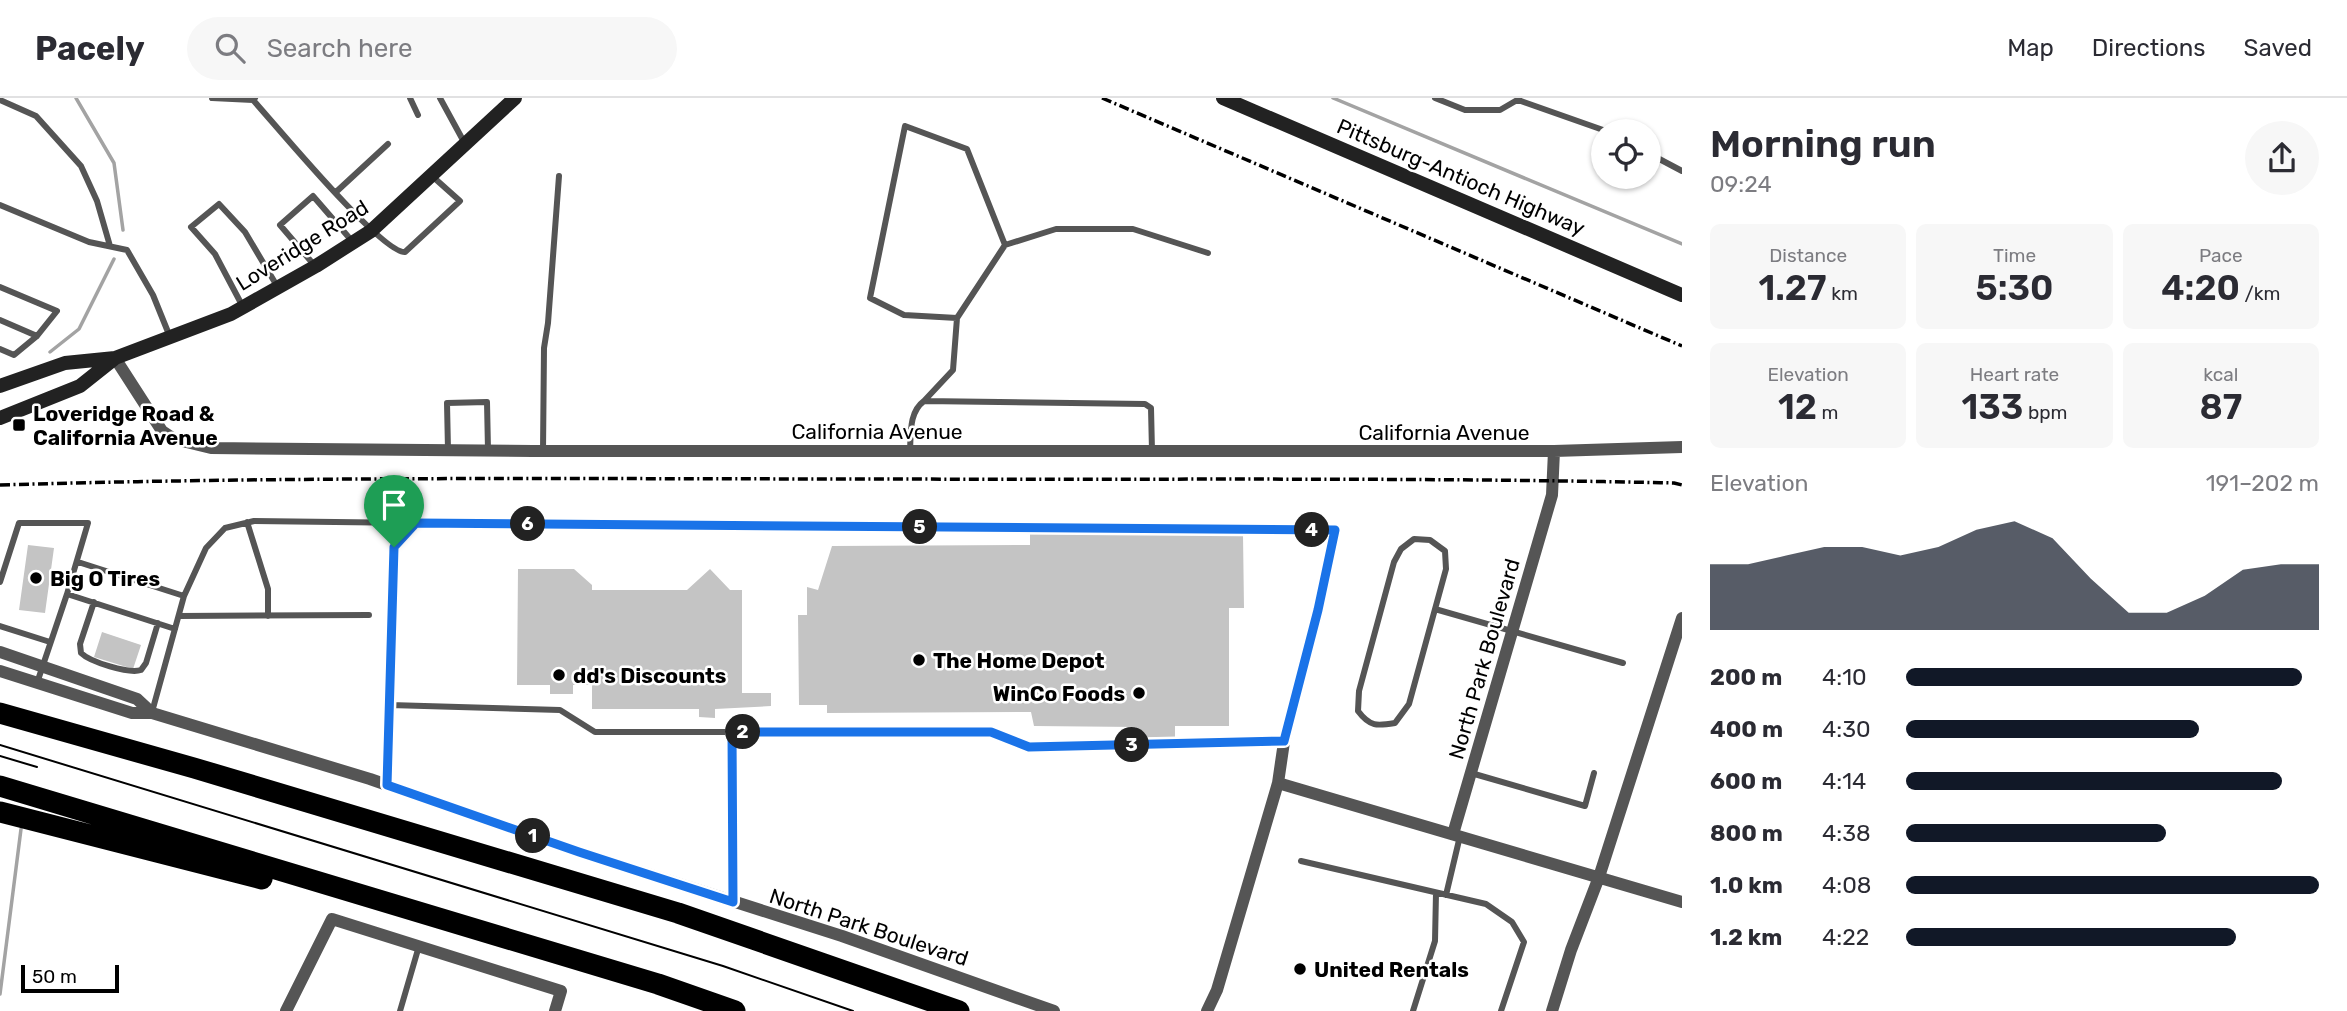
<!DOCTYPE html>
<meta charset="utf-8">
<style>
:root{--surface:#fff;--page:#f7f7f7;--text:#2b2b33;--muted:#7c7c81;--line:#e1e1e2;--accent:#111827}
body{margin:0;font-family:Rubik,sans-serif;background:var(--page);color:var(--text);height:100vh;display:flex;flex-direction:column;font-size:26px;white-space:nowrap}
*{box-sizing:border-box;margin:0}
p{font-size:23px;color:var(--muted)}
.icon{flex:none;width:38px;height:38px;fill:none;stroke:currentColor;stroke-width:2;stroke-linecap:round;stroke-linejoin:round}
.map{position:relative;flex:1;overflow:hidden}
.sheet{display:flex;flex-direction:column;background:var(--surface);width:665px}
.sheet>*{flex:none}
.tools{position:absolute;left:1591px;top:21px;display:grid;gap:14px}
.tools a{display:grid;place-items:center;width:70px;height:70px;border-radius:50%;background:var(--surface);box-shadow:0 2px 5px #0004;font-size:35px}
.scale{position:absolute;left:21px;bottom:18px;width:98px;box-sizing:border-box;padding-left:7px;border:4px solid #000;border-top:0;font-size:19px;line-height:24px;white-space:nowrap;color:#000;-webkit-text-stroke:5px #fff;paint-order:stroke}
.pin{position:absolute;display:grid;place-items:center;width:60px;height:60px;color:#fff;margin:-72px -30px;border-radius:50% 50% 50% 0;rotate:-45deg;box-shadow:0 0 7px #0007}
.pin .icon{rotate:45deg}
.km{position:absolute;width:35px;height:35px;margin:-18px;border-radius:50%;background:#222;color:#fff;font-size:19px;line-height:35px;text-align:center}
.round{display:grid;place-items:center;flex:none;width:74px;height:74px;border-radius:37px;background:var(--page)}
.summary{display:flex;align-items:center;justify-content:space-between;height:119px;padding:0 28px}
h1{font-size:38px;font-weight:600;line-height:52px}
.figures{display:grid;grid-template-columns:repeat(3,1fr);gap:10px;height:119px;padding:7px 28px}
.figures div{display:grid;align-content:center;border-radius:10px;background:var(--page);text-align:center}
.figures b{font-size:35px;font-weight:600}
.figures small{font-size:19px;font-weight:400}
.figures p{font-size:19px}
.chart{height:196px;padding:14px 28px}
.chart p{display:flex;justify-content:space-between}
.chart svg{width:100%;height:126px;margin-top:7px;fill:var(--accent);opacity:.7}
ul{padding:0 28px;list-style:none;font-size:23px}
li{display:grid;grid-template-columns:112px 84px 1fr;align-items:center;height:52px}
li i{height:18px;border-radius:9px;background:var(--accent)}
header{display:flex;align-items:center;gap:42px;box-sizing:border-box;height:98px;padding:0 35px;background:var(--surface);border-bottom:2px solid var(--line)}
header strong{font-size:33px}
nav{display:flex;gap:38px;margin-inline-start:auto;font-size:24px}
.search{width:490px;height:63px;background:var(--page);display:flex;align-items:center;gap:18px;box-sizing:border-box;padding:0 24px;border-radius:38px;color:var(--muted);font-size:26px}
main{display:flex;flex:1;min-height:0}
.map>svg:first-child{display:block}
.lines{fill:none;stroke-linecap:round;stroke-linejoin:round}
.stream{stroke:#a3a3a3;stroke-width:3.5}
.building{fill:#c4c4c4}
.service{stroke:#555;stroke-width:6}
.minor{stroke:#555;stroke-width:12}
.secondary{stroke:#222;stroke-width:14}
.motorway{stroke:#000;stroke-width:21}
.tram{stroke:#000;stroke-width:2}
.rail{stroke:#000;stroke-width:3.5;stroke-dasharray:10 3.5 2 3.5;stroke-linecap:butt}
.route-casing{stroke:#fff;stroke-width:14}
.route{stroke:#1a73e8;stroke-width:9}
.poi-dot{fill:#000;stroke:#fff;stroke-width:2.5}
.labels{text-anchor:middle;dominant-baseline:central;stroke-width:5;stroke-linejoin:round;paint-order:stroke}
.street-label{font-size:21px;fill:#000;stroke:#fff}
.poi-label{font-size:21px;font-weight:bold;fill:#000;stroke:#fff;text-anchor:start}
</style>
<header>
<strong>Pacely</strong>
<div class="search"><svg class="icon" aria-label="search" viewBox="0 0 24 24"><circle cx="10" cy="10" r="6"/><path d="M15 15l6 6"/></svg>Search here</div>
<nav><a>Map</a><a>Directions</a><a>Saved</a></nav>
</header>
<main>
<div class="map">
<svg width="1682" height="913" viewBox="0 0 1682 913">
<rect width="100%" height="100%" fill="#fff"/>
<g class="lines">
<!-- stream -->
<path class="stream" d="M 76,0 L 114,65 L 123,132
M 1333,0 L 1682,146
M 50,254 L 79,231 L 114,161
M 0,896 L 21,731"/>
</g>
<!-- building -->
<path class="building" d="M 1030,436 L 1243,437 L 1244,510 L 1229,510 L 1229,628 L 1175,628 L 1175,639 L 1136,640 L 1136,629 L 1034,628 L 1031,614 L 827,615 L 827,607 L 799,607 L 798,517 L 807,517 L 807,489 L 818,492 L 832,448 L 1030,447 Z
M 28,447 L 54,450 L 45,515 L 19,512 Z
M 518,471 L 574,471 L 592,487 L 592,492 L 687,492 L 710,471 L 730,492 L 742,492 L 742,595 L 771,595 L 771,608 L 715,611 L 715,620 L 699,619 L 699,611 L 592,611 L 592,587 L 573,587 L 573,596 L 550,596 L 550,587 L 517,587 Z
M 102,534 L 141,547 L 133,571 L 94,559 Z"/>
<g class="lines">
<!-- service -->
<path class="service" d="M 212,0 L 253,2 L 253,0
M 255,0 L 253,2 C 274,25 382,156 405,154 L 460,103 L 432,78
M 410,0 L 418,17
M 440,0 L 464,44
M 1435,0 L 1465,12 L 1500,12 L 1519,1
M 0,2 L 36,18 L 81,68 L 97,103 L 110,148
M 1518,2 L 1606,33
M 1648,55 L 1682,73
M 336,94 L 388,46
M 0,107 L 89,144 L 127,152 L 153,197 L 170,239
M 1005,147 L 1056,131 L 1133,131 L 1208,155
M 315,168 L 280,127 L 313,98 L 352,143
M 0,189 L 57,213 L 37,238 L 14,257 L 0,251
M 243,209 L 215,156 L 191,129 L 219,106 L 245,134 L 277,188
M 0,222 L 37,238
M 924,303 L 953,272 L 957,220 L 904,217 L 870,200 L 905,28 L 967,51 L 1005,147 L 957,220
M 448,352 L 447,305 L 487,304 L 488,352
M 543,353 L 544,250 L 548,225 L 559,78
M 910,353 C 911,335 909,314 924,303 L 1145,306 L 1151,310 L 1152,353
M 247,424 L 268,491 L 268,518
M 1414,441 L 1430,442 L 1445,453 L 1446,471 L 1409,606 L 1395,625 C 1377,628 1370,629 1358,613 L 1359,593 L 1394,464 L 1401,451 Z
M 78,464 L 184,498 L 152,614
M 0,484 L 19,425 L 88,425 L 67,496 L 37,585
M 67,496 L 175,531
M 184,498 L 206,450 L 225,430 L 254,423 L 416,425
M 94,504 L 80,546 L 81,555 C 90,564 129,576 141,572 L 146,565 L 158,525
M 1435,511 L 1623,565
M 179,518 L 369,517
M 0,528 L 50,544
M 390,607 L 560,612 L 595,634 L 991,634 L 1029,649 L 1284,644
M 732,634 L 733,803
M 1471,675 L 1585,708 L 1594,675
M 387,687 L 395,449 L 416,425 L 1334,432
M 1301,763 L 1486,806 L 1512,824 L 1524,844 L 1501,913
M 1446,797 L 1460,738
M 400,913 L 419,848
M 1413,913 L 1435,843 L 1436,795"/>
<!-- minor -->
<path class="minor" d="M 115,260 L 162,333 L 174,341 L 211,350 L 533,353 L 1554,353 L 1682,349
M 0,554 L 137,601 L 152,615
M 0,573 L 132,615 L 152,615 L 370,681 L 579,754 L 842,838 L 1054,913
M 1278,685 L 1682,804
M 1453,736 L 1552,397 L 1554,353
M 286,913 L 332,821 L 561,893 L 555,913
M 1207,913 L 1217,892 L 1278,685 L 1284,644 L 1318,512 L 1335,432
M 1552,913 L 1571,852 L 1599,779 L 1682,520"/>
<!-- secondary -->
<path class="secondary" d="M 1223,0 L 1682,197
M 0,288 L 65,265 L 115,260 L 231,216 L 316,168 L 371,133 L 515,0
M 0,320 L 80,288 L 114,261"/>
<!-- motorway -->
<path class="motorway" d="M 0,615 L 194,670 L 678,815 L 959,913
M 0,688 L 658,886 L 735,913
M 0,714 L 262,781"/>
<!-- tram -->
<path class="tram" d="M 0,647 L 723,868 L 853,913
M 0,658 L 37,669"/>
<!-- rail -->
<path class="rail" d="M 1102,0 L 1682,248
M 0,387 C 297,378 594,381 892,381 C 1152,382 1413,379 1674,385 L 1682,387"/>
</g>
<g class="lines">
<!-- route casing -->
<g class="route-casing">
<path id="route" d="M 416,425 L 1335,432 L 1318,512 L 1284,643 L 1029,649 L 991,634 L 732,634 L 733,804 L 579,754 L 387,687 L 394,449 Z"/>
</g>
<!-- route -->
<use href="#route" class="route"/>
</g>
<!-- markers -->
<g class="poi-dot">
<rect x="12" y="320" width="14" height="14" rx="3.5"/>
<circle cx="36" cy="480" r="7"/>
<circle cx="919" cy="562" r="7"/>
<circle cx="559" cy="577" r="7"/>
<circle cx="1139" cy="595" r="7"/>
<circle cx="1300" cy="871" r="7"/>
</g>
<g class="labels">
<!-- street labels -->
<g class="street-label">
<text transform="translate(1461 79) rotate(23)">Pittsburg-Antioch Highway</text>
<text transform="translate(302 147) rotate(-32)">Loveridge Road</text>
<text x="877" y="333">California Avenue</text>
<text x="1444" y="334">California Avenue</text>
<text transform="translate(1484 561) rotate(-74)">North Park Boulevard</text>
<text transform="translate(869 829) rotate(18)">North Park Boulevard</text>
</g>
<!-- poi labels -->
<g class="poi-label">
<text x="33" y="315">Loveridge Road &amp;<tspan x="33" dy="24">California Avenue</tspan></text>
<text x="50" y="480">Big O Tires</text>
<text x="933" y="562">The Home Depot</text>
<text x="573" y="577">dd's Discounts</text>
<text x="1125" y="595" text-anchor="end">WinCo Foods</text>
<text x="1314" y="871">United Rentals</text>
</g>
</g>
</svg>
<div class="tools">
<a><svg class="icon" aria-label="locate" viewBox="0 0 24 24"><circle cx="12" cy="12" r="6"/><path d="M12 2v4M12 18v4M2 12h4M18 12h4"/></svg></a>
</div>
<div class="scale">50 m</div>
<div class="pin" style="left:394px;top:449px;background:#1e9e55"><svg class="icon" aria-label="arrive" viewBox="0 0 24 24"><path d="M6 21V4h12l-3 4 3 4H6"/></svg></div>
<b class="km" style="left:533px;top:738px">1</b>
<b class="km" style="left:743px;top:634px">2</b>
<b class="km" style="left:1132px;top:647px">3</b>
<b class="km" style="left:1312px;top:432px">4</b>
<b class="km" style="left:920px;top:429px">5</b>
<b class="km" style="left:528px;top:426px">6</b>
</div>
<section class="sheet">
<div class="summary"><div><h1>Morning run</h1><p>09:24</p></div><a class="round"><svg class="icon" aria-label="share" viewBox="0 0 24 24"><path d="M12 15V3M7 8l5-5 5 5M5 13v7h14v-7"/></svg></a></div>
<div class="figures">
<div><p>Distance</p><b>1.27<small> km</small></b></div>
<div><p>Time</p><b>5:30</b></div>
<div><p>Pace</p><b>4:20<small> /km</small></b></div>
</div>
<div class="figures">
<div><p>Elevation</p><b>12<small> m</small></b></div>
<div><p>Heart rate</p><b>133<small> bpm</small></b></div>
<div><p>kcal</p><b>87</b></div>
</div>
<div class="chart"><p><span>Elevation</span>191–202 m</p>
<svg viewBox="0 0 160 44" preserveAspectRatio="none"><path d="M0 44V21L10 21L20 18L30 15L40 15L50 18L60 15L70 9L80 6L90 12L100 26L110 38L120 38L130 32L140 23L150 21L160 21V44z"/></svg>
</div>
<ul>
<li><b>200 m</b>4:10<i style="width:96%"></i></li>
<li><b>400 m</b>4:30<i style="width:71%"></i></li>
<li><b>600 m</b>4:14<i style="width:91%"></i></li>
<li><b>800 m</b>4:38<i style="width:63%"></i></li>
<li><b>1.0 km</b>4:08<i style="width:100%"></i></li>
<li><b>1.2 km</b>4:22<i style="width:80%"></i></li>
</ul>
</section>
</main>
